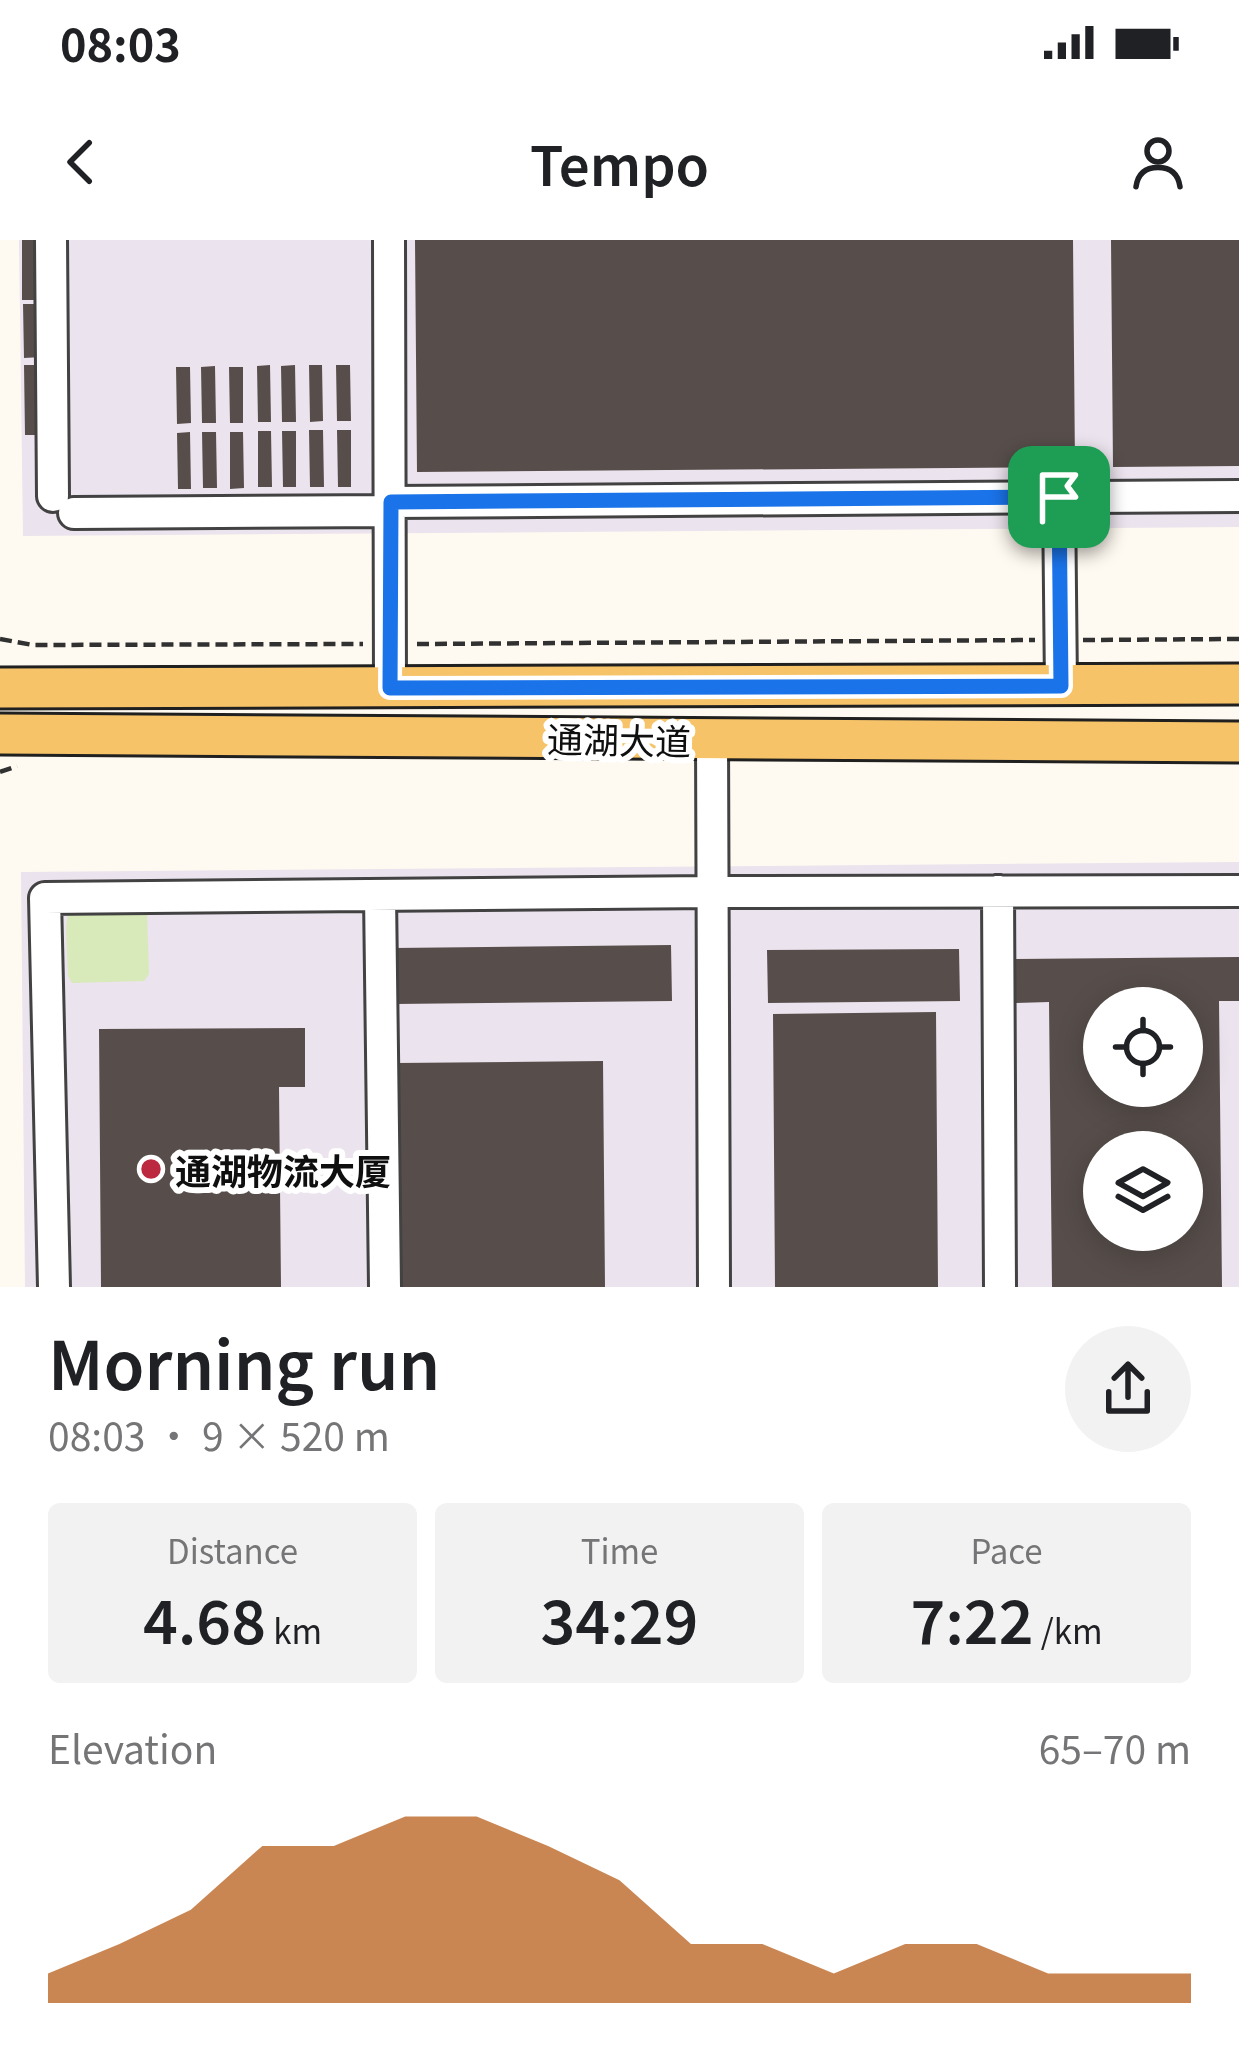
<!DOCTYPE html>
<meta charset="utf-8">
<style>
:root{--surface:#fff;--page:#f2f2f2;--text:#202124;--muted:#757577;--accent:#b45309}
body{margin:0;font-family:Georgia,"Noto Sans SC",serif;background:var(--page);color:var(--text);height:100vh;display:flex;flex-direction:column;font-size:45px;white-space:nowrap}
*{box-sizing:border-box;margin:0}
p{font-size:39px;color:var(--muted)}
.icon{flex:none;width:66px;height:66px;fill:none;stroke:currentColor;stroke-width:2;stroke-linecap:round;stroke-linejoin:round}
.map{position:relative;height:1047px;overflow:hidden}
.side{display:flex;flex-direction:column;background:var(--surface);flex:1}
.side>*{flex:none}
.fabs{position:absolute;left:1083px;top:747px;display:grid;gap:24px}
.fabs a{display:grid;place-items:center;width:120px;height:120px;border-radius:50%;background:var(--surface);box-shadow:0 6px 30px #0003;font-size:60px}
.pin{position:absolute;display:grid;place-items:center;width:102px;height:102px;color:#fff;margin:-51px;border-radius:24px;box-shadow:0 6px 18px #0006}
.round{display:grid;place-items:center;flex:none;width:126px;height:126px;border-radius:63px;background:var(--page)}
.overview{display:flex;align-items:center;justify-content:space-between;height:204px;padding:0 48px}
h1{font-size:66px;font-weight:600;line-height:90px}
.stats{display:grid;grid-template-columns:repeat(3,1fr);gap:18px;height:204px;padding:12px 48px}
.stats div{display:grid;align-content:center;border-radius:12px;background:var(--page);text-align:center}
.stats b{font-size:60px;font-weight:600}
.stats small{font-size:33px;font-weight:400}
.stats p{font-size:33px}
.chart{height:336px;padding:24px 48px}
.chart p{display:flex;justify-content:space-between}
.chart svg{width:100%;height:216px;margin-top:12px;fill:var(--accent);opacity:.7}
.status{display:flex;justify-content:space-between;align-items:center;height:84px;padding:0 60px;background:var(--surface);direction:ltr}
.status svg{height:33px;fill:currentColor}
header{display:flex;justify-content:space-between;align-items:center;height:156px;padding:0 48px;background:var(--surface);font-size:54px;font-weight:600}
.map>svg:first-child{display:block}
.industrial{fill:#ebe3ed;fill-rule:evenodd}
.green{fill:#d8e9ba}
.building{fill:#574e4b;fill-rule:evenodd}
.lines{fill:none;stroke-linecap:round;stroke-linejoin:round}
.minor-casing{stroke:#424242;stroke-width:36}
.major-casing{stroke:#202020;stroke-width:45}
.path{stroke:#313131;stroke-width:4.5;stroke-dasharray:12 6;stroke-linecap:butt}
.minor{stroke:#fff;stroke-width:30}
.major{stroke:#f6c369;stroke-width:39}
.route-casing{stroke:#fff;stroke-width:24}
.route{stroke:#1a73e8;stroke-width:15}
.poi-dot{fill:#bd2841;stroke:#fff;stroke-width:4.5}
.labels{text-anchor:middle;dominant-baseline:central;stroke-width:12;stroke-linejoin:round;paint-order:stroke}
.street-label{font-size:36px;fill:#0f0f0f;stroke:#fff}
.poi-label{font-size:36px;font-weight:bold;fill:#0f0f0f;stroke:#fff;text-anchor:start}
</style>
<div class="status"><b>08:03</b><svg viewBox="0 0 49 12"><path d="M0 12V9h3v3zM5 12V6h3v6zM10 12V3h3v9zM15 12V0h3v12zM26 1h20v11H26zM47 4h2v5h-2z"/></svg></div>
<header><svg class="icon" aria-label="back" viewBox="0 0 24 24"><path d="M15 5l-7 7 7 7"/></svg>Tempo<svg class="icon" aria-label="person" viewBox="0 0 24 24"><circle cx="12" cy="8" r="4"/><path d="M4 21q1-7 8-7t8 7"/></svg></header>
<div class="map">
<svg width="1239" height="1047" viewBox="0 0 1239 1047">
<rect width="100%" height="100%" fill="#fffaf1"/>
<!-- industrial -->
<path class="industrial" d="M 19,0 L 1239,0 L 1239,287 L 23,296 Z
M 1239,622 L 1239,1047 L 25,1047 L 21,632 ZM 1104,768 L 1182,768 L 1182,846 L 1104,846 ZM 1104,912 L 1182,912 L 1182,990 L 1104,990 Z"/>
<!-- green -->
<path class="green" d="M 68,672 L 147,672 L 149,734 L 144,741 L 72,743 L 68,736 L 66,688 Z"/>
<!-- building -->
<path class="building" d="M 22,0 L 41,0 L 41,60 L 22,60 Z
M 415,0 L 1073,0 L 1075,227 L 417,232 Z
M 1111,0 L 1239,0 L 1239,226 L 1113,227 Z
M 23,64 L 42,64 L 42,117 L 24,118 Z
M 24,125 L 44,125 L 45,195 L 25,195 Z
M 270,125 L 271,182 L 258,182 L 257,126 Z
M 295,125 L 296,182 L 282,182 L 281,126 Z
M 309,125 L 322,125 L 323,181 L 310,182 Z
M 336,125 L 350,125 L 351,181 L 337,181 Z
M 215,126 L 216,183 L 202,183 L 201,127 Z
M 176,127 L 190,127 L 191,183 L 177,184 Z
M 229,127 L 243,127 L 243,183 L 230,183 Z
M 309,190 L 323,190 L 324,247 L 310,247 Z
M 337,190 L 351,190 L 351,247 L 338,247 Z
M 258,191 L 271,191 L 272,247 L 258,247 Z
M 282,191 L 296,191 L 296,247 L 283,247 Z
M 190,192 L 191,249 L 178,249 L 177,193 Z
M 202,192 L 216,192 L 217,248 L 203,248 Z
M 230,192 L 243,192 L 244,248 L 230,249 Z
M 671,705 L 672,761 L 395,764 L 394,708 Z
M 959,709 L 960,761 L 768,763 L 767,710 Z
M 1239,717 L 1239,761 L 1219,761 L 1222,1047 L 1052,1047 L 1049,762 L 1015,763 L 1015,719 ZM 1104,768 L 1182,768 L 1182,846 L 1104,846 ZM 1104,912 L 1182,912 L 1182,990 L 1104,990 Z
M 936,772 L 938,1047 L 775,1047 L 773,774 Z
M 305,788 L 305,847 L 279,847 L 281,1047 L 101,1047 L 99,789 Z
M 603,821 L 605,1047 L 399,1047 L 397,823 Z"/>
<g class="lines">
<!-- minor casing -->
<g class="minor-casing">
<path id="minor" d="M 51,0 L 53,256
M 389,0 L 390,448
M 1059,257 L 1061,446
M 391,262 L 1239,256
M 74,273 L 391,271
M 712,499 L 714,1047
M 998,651 L 1000,1047
M 380,655 L 385,1047
M 54,1047 L 45,658 L 712,652 L 1239,651"/>
</g>
<!-- major casing -->
<g class="major-casing">
<path id="major" d="M 0,448 L 1239,444
M 0,494 L 1239,502"/>
</g>
<!-- path -->
<path class="path" d="M 0,399 L 33,405 L 363,404
M 1083,400 L 1239,399
M 417,404 L 1035,400
M 0,532 L 17,526"/>
<!-- minor -->
<use href="#minor" class="minor"/>
<!-- major -->
<use href="#major" class="major"/>
</g>
<g class="lines">
<!-- route casing -->
<g class="route-casing">
<path id="route" d="M 1059,257 L 1061,446 L 390,448 L 391,262 Z"/>
</g>
<!-- route -->
<use href="#route" class="route"/>
</g>
<!-- markers -->
<circle class="poi-dot" cx="151" cy="929" r="12"/>
<g class="labels">
<!-- street labels -->
<g class="street-label">
<text transform="translate(619 498) rotate(1)">通湖大道</text>
</g>
<!-- poi labels -->
<g class="poi-label">
<text x="175" y="929">通湖物流大厦</text>
</g>
</g>
</svg>
<div class="fabs">
<a><svg class="icon" aria-label="locate" viewBox="0 0 24 24"><circle cx="12" cy="12" r="6"/><path d="M12 2v4M12 18v4M2 12h4M18 12h4"/></svg></a>
<a><svg class="icon" aria-label="layers" viewBox="0 0 24 24"><path d="M12 4l9 5-9 5-9-5zM3 14l9 5 9-5"/></svg></a>
</div>
<div class="pin" style="left:1059px;top:257px;background:#1e9e55"><svg class="icon" aria-label="arrive" viewBox="0 0 24 24"><path d="M6 21V4h12l-3 4 3 4H6"/></svg></div>
</div>
<section class="side">
<div class="overview"><div><h1>Morning run</h1><p>08:03 · 9 × 520 m</p></div><a class="round"><svg class="icon" aria-label="share" viewBox="0 0 24 24"><path d="M12 15V3M7 8l5-5 5 5M5 13v7h14v-7"/></svg></a></div>
<div class="stats">
<div><p>Distance</p><b>4.68<small> km</small></b></div>
<div><p>Time</p><b>34:29</b></div>
<div><p>Pace</p><b>7:22<small> /km</small></b></div>
</div>
<div class="chart"><p><span>Elevation</span>65–70 m</p>
<svg viewBox="0 0 160 44" preserveAspectRatio="none"><path d="M0 44V38L10 32L20 25L30 12L40 12L50 6L60 6L70 12L80 19L90 32L100 32L110 38L120 32L130 32L140 38L150 38L160 38V44z"/></svg>
</div>
</section>
